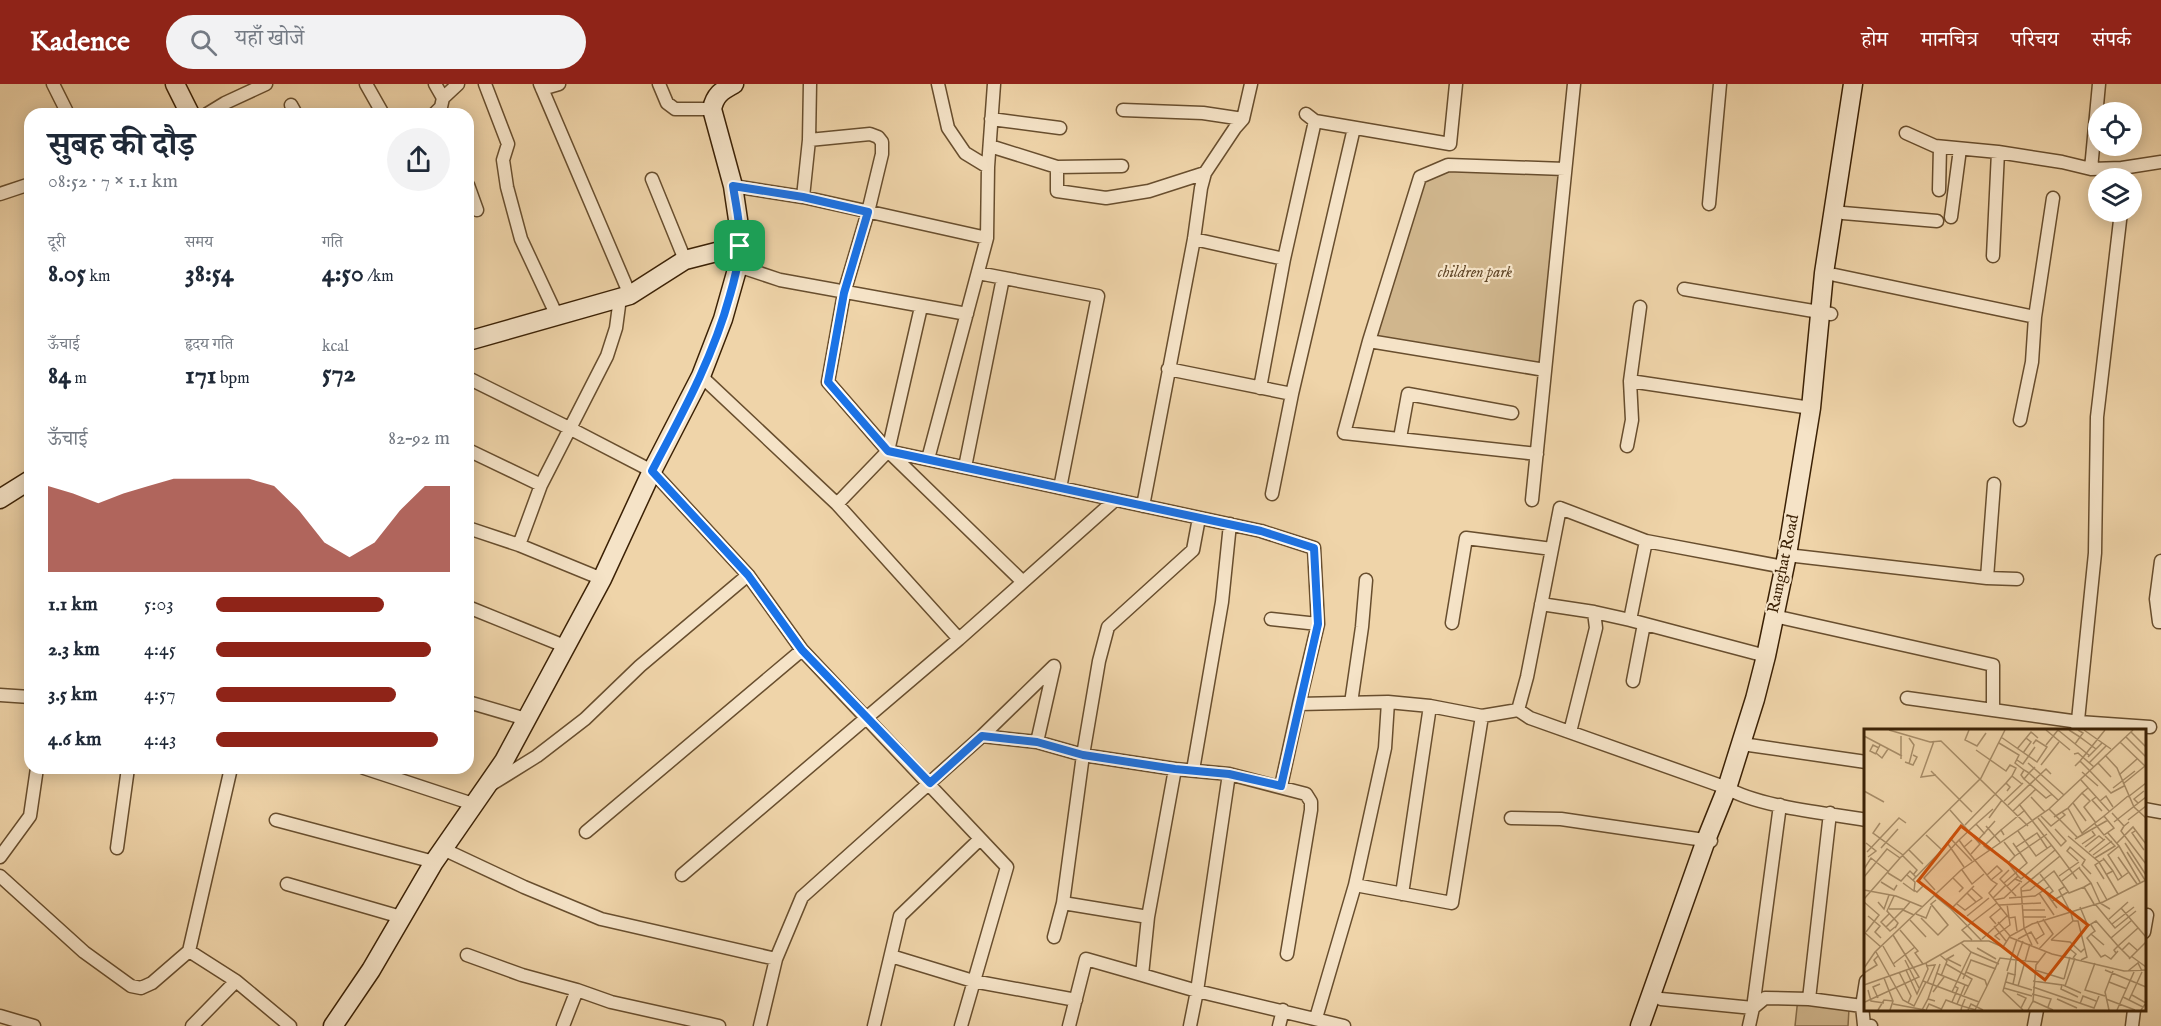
<!DOCTYPE html>
<html lang="hi">
<meta charset="utf-8">
<style>
:root{--surface:#fff;--page:#f2f2f3;--text:#1f2937;--muted:#747a83;--accent:#8f2418}
body{margin:0;font-family:"IM FELL English","Noto Serif Devanagari",serif;background:var(--page);color:var(--text);height:100vh;display:flex;flex-direction:column;font-size:22px;white-space:nowrap}
*{box-sizing:border-box;margin:0}
p{font-size:20px;color:var(--muted)}
.icon{flex:none;width:33px;height:33px;fill:none;stroke:currentColor;stroke-width:2;stroke-linecap:round;stroke-linejoin:round}
.map{position:relative;flex:1;overflow:hidden}
.details{position:absolute;left:24px;top:24px;width:450px;height:666px;display:flex;flex-direction:column;background:var(--surface);border-radius:18px;box-shadow:0 3px 15px #0003}
.details>*{flex:none}
.buttons{position:absolute;left:2088px;top:18px;display:grid;gap:12px}
.buttons a{display:grid;place-items:center;width:54px;height:54px;border-radius:50%;background:var(--surface);box-shadow:0 3px 15px #0003;font-size:30px}
.pin{position:absolute;display:grid;place-items:center;width:51px;height:51px;color:#fff;margin:-26px;border-radius:12px;box-shadow:0 3px 9px #0006}
.round{display:grid;place-items:center;flex:none;width:63px;height:63px;border-radius:32px;background:var(--page)}
.headline{display:flex;align-items:center;justify-content:space-between;height:102px;padding:0 24px}
h1{font-size:33px;font-weight:700;line-height:45px}
.figures{display:grid;grid-template-columns:repeat(3,1fr);gap:9px;height:102px;padding:6px 24px}
.figures div{display:grid;align-content:center}
.figures b{font-size:26px;font-weight:700}
.figures small{font-size:16px;font-weight:400}
.figures p{font-size:16px}
.chart{height:168px;padding:12px 24px}
.chart p{display:flex;justify-content:space-between}
.chart svg{width:100%;height:108px;margin-top:6px;fill:var(--accent);opacity:.7}
ul{padding:0 24px;list-style:none;font-size:20px}
li{display:grid;grid-template-columns:96px 72px 1fr;align-items:center;height:45px}
li i{height:15px;border-radius:8px;background:var(--accent)}
header{display:flex;align-items:center;gap:36px;box-sizing:border-box;height:84px;padding:0 30px;background:var(--accent);color:#fff}
header strong{font-size:28px}
nav{display:flex;gap:33px;margin-inline-start:auto;font-size:21px}
.search{width:420px;height:54px;background:var(--page);display:flex;align-items:center;gap:15px;box-sizing:border-box;padding:0 21px;border-radius:33px;color:var(--muted);font-size:22px}
.map>svg:first-child{display:block}
.green{fill:#d0b68d;stroke:#866c49;stroke-width:1.5}
.lines{fill:none;stroke-linecap:round;stroke-linejoin:round}
.street-casing{stroke:#684e2e;stroke-width:15}
.secondary-casing{stroke:#3b2105;stroke-width:21}
.street{stroke:#f5e3c7;stroke-width:12}
.secondary{stroke:#f5e3c7;stroke-width:18}
.route-casing{stroke:#fff;stroke-width:12}
.route{stroke:#1a73e8;stroke-width:8}
.labels{text-anchor:middle;dominant-baseline:central;stroke-width:4.5;stroke-linejoin:round;paint-order:stroke}
.park-label{font-size:16px;font-style:italic;fill:#604627;stroke:#f5e3c7}
.street-label{font-size:16px;fill:#3b2105;stroke:#f5e3c7}
.inset-road{fill:none;stroke:#a78c67;stroke-width:1.5}
.view{fill:#ce510b;fill-opacity:0.15;stroke:#ce510b;stroke-width:3}
.inset-edge{fill:none;stroke:#3b2105;stroke-width:3}
</style>
<header>
<strong>Kadence</strong>
<div class="search"><svg class="icon" aria-label="search" viewBox="0 0 24 24"><circle cx="10" cy="10" r="6"/><path d="M15 15l6 6"/></svg>यहाँ खोजें</div>
<nav><a>होम</a><a>मानचित्र</a><a>परिचय</a><a>संपर्क</a></nav>
</header>
<div class="map">
<svg width="2161" height="942" viewBox="0 0 2161 942">
<rect width="100%" height="100%" fill="#efd4a9"/>
<filter id="stains"><feTurbulence type="fractalNoise" baseFrequency=".00333" numOctaves="4"/><feColorMatrix values="0 0 0 0 .2 0 0 0 0 .09 0 0 0 0 .02 0 0 0 .5 -.17"/></filter>
<radialGradient id="worn" r=".72"><stop offset=".6" stop-color="#630" stop-opacity="0"/><stop offset="1" stop-color="#630" stop-opacity=".3"/></radialGradient>
<!-- green -->
<path class="green" d="M 1448,81 L 1565,85 L 1545,286 L 1369,257 L 1417,101 Z
M 1798,914 L 1849,925 L 1848,942 L 1795,942 Z"/>
<g class="lines">
<!-- street casing -->
<g class="street-casing">
<path id="street" d="M 53,0 L 68,30
M 366,0 L 383,30
M 435,0 L 443,14
M 485,0 L 508,60 L 503,76 L 507,103 L 521,155 L 557,232
M 540,0 L 630,211
M 659,0 L 667,19 L 675,25 L 712,25
M 938,0 L 948,44 L 965,69 L 988,83
M 542,5 L 559,0
M 291,21 L 296,30
M 1123,26 L 1203,29 L 1243,35
M 207,30 L 225,19 L 266,0
M 434,30 L 441,23 L 443,14 L 458,0
M 1306,30 L 1315,37 L 1450,60 L 1456,0
M 991,35 L 1060,44
M 1906,49 L 1935,62 L 1998,68 L 2062,78 L 2091,85 L 2122,84 L 2122,94
M 809,56 L 870,50 L 878,53 L 882,58 L 882,70 L 868,128 L 844,209 L 828,298 L 888,367 L 1023,498
M 990,62 L 1057,83 L 1122,82
M 1057,83 L 1057,107 L 1106,114 L 1149,107 L 1205,89
M 2122,84 L 2161,78
M 2091,85 L 2099,0
M 652,95 L 685,176
M 468,101 L 477,126
M 733,102 L 803,113 L 987,154
M 1939,106 L 1940,63
M 0,110 L 30,100
M 803,113 L 809,56 L 810,0
M 1709,120 L 1720,0
M 1843,129 L 1937,137
M 1951,133 L 1960,65
M 1194,155 L 1284,175 L 1260,304
M 1993,172 L 1998,68
M 1284,175 L 1315,37
M 738,182 L 780,196 L 967,230
M 978,189 L 1098,212 L 1060,404
M 1835,191 L 2035,233
M 1684,205 L 1831,230
M 1640,223 L 1630,297 L 1811,324
M 1369,257 L 1344,349 L 1537,370
M 1168,285 L 1292,310
M 1545,286 L 1369,257 L 1420,93 L 1448,81 L 1565,85
M 701,292 L 837,420 L 888,367 L 1261,447 L 1314,464 L 1318,540 L 1299,620 L 1388,618 L 1430,622 L 1482,632 L 1452,819 L 1355,801 L 1385,664 L 1388,618
M 468,294 L 571,345 L 652,387 L 748,491 L 802,566 L 1007,783 L 961,942
M 2020,336 L 2032,278 L 2035,233 L 2053,114
M 1400,354 L 1408,310 L 1512,329
M 1627,362 L 1632,336 L 1630,297
M 468,366 L 541,401 L 607,272 L 616,244 L 620,214
M 888,367 L 921,223
M 928,375 L 987,154 L 988,83 L 994,0
M 965,383 L 1003,194
M 1272,410 L 1292,310 L 1354,44
M 1532,416 L 1574,0
M 837,420 L 959,555
M 1143,422 L 1194,155 L 1201,104 L 1205,89 L 1235,44 L 1243,35 L 1251,0
M 468,444 L 519,461 L 602,495
M 1646,457 L 1630,536 L 1766,572
M 519,461 L 541,401
M 1787,471 L 1987,494 L 2017,495
M 2161,477 L 2156,515 L 2159,538 L 2161,538
M 1987,494 L 1994,400
M 1541,520 L 1594,528
M 468,523 L 567,563
M 1783,534 L 1993,581 L 1993,626 L 2079,638 L 2150,643
M 1271,535 L 1318,540
M 1452,539 L 1466,454 L 1552,465
M 1633,597 L 1644,540
M 0,611 L 30,613
M 1907,614 L 1993,626
M 468,618 L 526,635
M 1351,619 L 1362,543 L 1366,496
M 1518,626 L 1527,593 L 1560,424 L 1646,457 L 1784,483
M 1482,632 L 1518,626 L 1530,634 L 1727,704 C 1759,723 1827,729 1866,736
M 2077,646 L 2095,469 L 2097,333 L 2121,128
M 1570,648 L 1596,544 L 1594,528 L 1630,536
M 982,652 L 1037,658 L 1083,671 L 1175,685 L 1229,690 L 1306,710 L 1311,718 L 1311,726 L 1287,870
M 1037,658 L 1054,583
M 1749,661 L 1866,678
M 364,684 L 473,720
M 1193,686 L 1222,518 L 1230,440
M 492,700 L 537,672 L 585,635 L 640,582 L 748,491
M 1281,702 L 1299,620
M 2144,725 L 2161,728
M 1830,729 L 1809,915 L 1862,922 L 1864,941 L 1871,942
M 1511,734 L 1561,735 L 1711,757
M 276,736 L 434,778
M 586,748 L 802,566
M 117,764 L 128,684
M 443,765 L 524,803 L 601,835 L 776,875
M 0,773 L 30,732 L 37,684
M 682,791 L 959,555 L 1115,416
M 0,792 L 84,868 L 131,902 L 141,904 L 152,899 L 189,867 L 231,684
M 287,800 L 401,833
M 1402,810 L 1430,622
M 1063,819 L 1083,671 L 1099,577 L 1108,543 L 1193,466 L 1199,434
M 1148,833 L 1142,891 L 1197,907 L 1344,942
M 2144,848 L 2147,831
M 1054,853 L 1063,819 L 1148,833 L 1175,685
M 189,867 L 236,897 L 290,942
M 467,871 L 522,891 L 577,906 L 611,918 L 719,942
M 891,872 L 973,897 L 1076,916
M 1661,915 L 1753,924 L 1749,942
M 1862,922 L 1866,897
M 1753,924 L 1780,721
M 1753,924 L 1765,914 L 1809,915
M 0,932 L 34,942
M 1316,934 L 1355,801
M 192,942 L 236,897
M 563,942 L 577,906
M 760,942 L 776,875 L 802,813 L 982,652 L 1054,582
M 874,942 L 900,832 L 980,755
M 1069,942 L 1086,875 L 1142,891
M 1190,942 L 1197,907 L 1229,690
M 1279,942 L 1283,926
M 2034,942 L 2037,926
M 2132,942 L 2134,926"/>
</g>
<!-- secondary casing -->
<g class="secondary-casing">
<path id="secondary" d="M 175,0 L 190,30
M 468,257 L 630,211 L 685,176 L 740,162
M 0,415 L 30,396
M 333,942 L 371,886 L 434,778 L 504,677 L 602,495 L 652,387 L 701,292 L 723,235 L 738,182 L 740,162 L 740,149 L 733,102 L 712,25 C 715,11 721,7 734,0
M 1640,942 L 1706,756 L 1727,704 L 1755,615 L 1766,572 L 1787,471 L 1811,324 L 1824,189 L 1853,0"/>
</g>
<!-- street -->
<use href="#street" class="street"/>
<!-- secondary -->
<use href="#secondary" class="secondary"/>
</g>
<g class="lines">
<!-- route casing -->
<g class="route-casing">
<path id="route" d="M 733,102 L 803,113 L 868,128 L 844,209 L 828,298 L 888,367 L 1261,447 L 1314,464 L 1318,540 L 1281,702 L 1229,690 L 1175,685 L 1083,671 L 1037,658 L 982,652 L 930,699 L 802,566 L 748,491 L 652,387 C 682,330 713,274 730,211 C 735,194 739,179 740,161 C 741,142 736,122 733,102 Z"/>
</g>
<!-- route -->
<use href="#route" class="route"/>
</g>
<g class="labels">
<!-- park labels -->
<g class="park-label">
<text x="1475" y="189">children park</text>
</g>
<!-- street labels -->
<g class="street-label">
<text transform="translate(1784 480) rotate(-78)">Ramghat Road</text>
</g>
</g>
<!-- overview -->
<g transform="translate(1864 645)">
<rect width="282" height="282" fill="#efd4a9"/>
<path class="inset-road" d="M 25,1 L 66,13 L 77,12 L 164,97M 105,1 L 101,11 L 113,17 L 122,4M 182,1 L 206,21M 194,1 L 226,27M 205,1 L 216,8 L 211,15M 214,1 L 219,4 L 216,8 L 232,20M 220,1 L 247,20M 267,3 L 282,18M 0,7 L 38,27M 137,8 L 173,33 L 183,18 L 172,11 L 169,15M 262,8 L 282,28M 45,9 L 50,16 L 45,35M 70,12 L 57,48 L 72,46M 256,13 L 281,37M 135,14 L 155,26 L 151,34 L 160,41 L 165,44 L 171,38M 16,16 L 12,24 L 18,29 L 24,20M 182,16 L 194,1M 153,20 L 167,3 L 174,9M 112,21 L 142,42 L 146,36 L 152,39 L 148,47 L 158,55M 159,24 L 167,13 L 162,9M 12,25 L 6,22 L 9,16 L 15,19M 210,25 L 214,24 L 230,38M 241,26 L 253,39 L 270,78 L 282,89M 224,28 L 238,14M 37,30 L 37,7M 153,31 L 159,35 L 171,18M 216,32 L 241,1M 41,33 L 49,36 L 53,28 L 49,26M 164,34 L 200,66M 225,34 L 242,17M 234,34 L 247,48M 177,36 L 195,13M 211,37 L 216,32 L 226,42M 160,41 L 157,46 L 160,50 L 165,44 L 194,71M 67,42 L 108,83M 226,42 L 247,64 L 260,57M 218,43 L 234,57M 255,46 L 273,30M 160,50 L 182,69 L 188,65M 217,51 L 245,82M 259,55 L 281,37M 224,59 L 218,64 L 226,72 L 220,78 L 232,94M 249,59 L 271,42M 0,62 L 20,73M 143,62 L 146,58 L 142,54 L 148,47M 167,68 L 181,83M 232,68 L 228,71 L 238,82M 264,68 L 282,54M 140,72 L 159,54M 236,72 L 242,67 L 249,78M 209,74 L 222,92M 274,74 L 270,70 L 280,62M 155,75 L 196,127M 144,76 L 182,40 L 187,45M 204,79 L 218,64M 185,80 L 213,108M 86,81 L 116,115 L 107,125M 149,82 L 172,60M 248,84 L 260,97 L 265,93M 177,87 L 187,97 L 201,86 L 198,83M 190,88 L 204,79 L 218,104 L 240,87M 125,89 L 138,71M 174,89 L 197,117 L 202,112 L 191,100M 264,91 L 282,77M 250,93 L 282,68M 16,94 L 9,104 L 39,126M 112,95 L 129,80M 231,95 L 240,106 L 250,99 L 240,87 L 264,67M 101,96 L 142,54M 122,97 L 136,113M 260,97 L 257,102 L 282,135M 137,101 L 161,81M 154,102 L 172,127 L 188,116M 271,102 L 268,104 L 280,121M 244,104 L 255,117 L 244,126 L 258,148M 204,107 L 235,133 L 254,165M 86,109 L 108,132M 211,110 L 244,91M 108,111 L 100,118 L 123,146M 114,111 L 131,92M 140,113 L 151,127 L 144,134 L 154,147 L 151,150M 2,114 L 12,122 L 4,128M 253,114 L 269,98 L 282,115M 261,114 L 282,146M 84,115 L 100,138M 218,115 L 231,106 L 228,102M 255,117 L 276,153M 100,118 L 95,111 L 112,95 L 121,105M 152,118 L 173,104 L 183,119M 221,118 L 235,107 L 240,111M 17,119 L 34,100M 45,121 L 59,135M 125,121 L 120,117 L 137,101 L 140,106M 3,123 L 35,89 L 42,94M 225,123 L 241,110M 263,123 L 281,151M 38,126 L 53,141 L 49,146M 229,126 L 248,112M 151,127 L 183,105M 254,128 L 273,155M 231,129 L 251,117 L 241,107M 239,129 L 249,142 L 243,145M 240,130 L 231,136 L 240,150M 214,132 L 203,122 L 206,118 L 221,131 L 218,136 L 227,145M 215,139 L 227,154 L 220,158M 0,140 L 7,129 L 25,143M 98,141 L 108,155 L 120,145M 145,141 L 136,150 L 152,167M 249,142 L 254,151 L 265,143M 24,144 L 37,152 L 46,142 L 52,148M 176,145 L 189,162 L 184,166M 154,147 L 157,150 L 191,121M 195,147 L 215,133M 0,148 L 23,120 L 36,129M 89,149 L 99,159 L 95,163M 49,151 L 78,121 L 62,106M 127,151 L 138,142 L 133,137 L 123,146 L 127,151 L 133,155 L 125,164 L 145,189 L 151,188 L 153,202M 198,152 L 216,138M 17,153 L 30,161 L 33,156M 233,153 L 243,171M 39,154 L 50,162 L 51,153 L 43,146M 140,154 L 163,134 L 149,114M 227,154 L 236,174 L 246,180M 143,157 L 151,150 L 158,153M 200,158 L 195,161 L 205,180M 107,159 L 118,169 L 112,173M 0,161 L 32,167 L 59,178M 50,161 L 53,163 L 59,157 L 53,151M 71,161 L 60,149 L 95,111M 180,161 L 193,179M 158,162 L 166,161 L 190,142 L 205,164 L 220,158 L 230,175M 175,164 L 190,186M 30,167 L 23,182 L 34,194 L 31,199M 71,167 L 87,180 L 110,157M 129,169 L 142,156M 145,169 L 171,167 L 186,157M 0,170 L 36,129 L 117,49 L 141,1M 130,171 L 140,169 L 156,154M 188,172 L 204,163M 0,173 L 15,186 L 2,203M 14,173 L 20,180 L 25,166M 93,175 L 101,181 L 112,173 L 103,164M 231,175 L 251,199 L 272,182M 135,176 L 177,174M 216,178 L 224,197 L 232,192 L 254,217 L 250,221 L 252,224M 257,179 L 282,208M 25,180 L 40,180 L 46,173M 87,180 L 118,212M 206,180 L 209,192 L 214,192 L 223,228 L 217,231M 159,181 L 181,181M 52,185 L 62,189 L 67,177M 4,187 L 16,197 L 11,203 L 17,209M 103,187 L 125,169M 159,188 L 182,188M 57,189 L 74,206 L 84,196 L 67,175 L 72,171M 245,190 L 264,173M 46,191 L 62,208M 134,193 L 146,207M 132,195 L 126,188 L 137,179M 248,195 L 270,178M 227,196 L 231,202 L 227,205 L 240,216M 130,197 L 142,212M 22,198 L 17,193 L 25,185M 31,198 L 26,202 L 22,198 L 39,181 L 50,186M 36,201 L 54,222 L 51,224 L 59,235M 0,203 L 17,218M 227,205 L 223,209 L 237,228 L 241,226 L 247,230 L 254,222M 145,208 L 188,225 L 260,242 L 282,241M 247,209 L 268,191M 118,210 L 143,187M 154,210 L 167,203 L 174,215M 108,211 L 98,201 L 133,174M 136,211 L 131,207 L 146,196 L 143,175M 171,211 L 180,205 L 173,192M 187,211 L 206,213 L 217,223 L 221,219M 187,211 L 209,192M 97,214 L 107,223 L 135,235M 168,216 L 160,199 L 157,159 L 196,127 L 213,150M 19,217 L 31,238M 113,219 L 132,230M 175,220 L 189,205 L 179,190M 258,221 L 265,214 L 273,221M 12,223 L 39,271 L 50,277 L 62,253M 76,226 L 83,232 L 77,247M 90,226 L 83,230 L 97,237M 201,227 L 206,220 L 212,225 L 209,229M 267,227 L 282,238M 266,229 L 254,217 L 274,199M 265,230 L 282,213M 41,231 L 55,259M 231,234 L 221,261 L 241,267M 29,235 L 51,218M 82,235 L 108,250 L 100,266M 62,237 L 71,236 L 63,254M 0,239 L 11,223 L 97,141 L 185,80 L 269,1M 42,241 L 53,265 L 64,240 L 62,234M 171,241 L 200,250M 241,241 L 282,258M 143,242 L 153,210M 264,242 L 274,234 L 278,242M 35,243 L 47,267 L 44,274M 102,243 L 121,251 L 123,257 L 115,273M 0,244 L 13,236 L 10,231 L 14,227M 72,244 L 104,257M 151,246 L 152,231 L 174,233M 20,249 L 29,272 L 26,281M 99,250 L 107,231 L 132,240M 200,250 L 206,228M 59,252 L 115,273 L 111,281M 169,252 L 198,256 L 197,260 L 214,268M 142,253 L 168,261M 245,253 L 263,260M 149,255 L 151,246 L 144,244 L 139,262 L 159,281M 0,256 L 62,234 L 100,212 L 125,212 L 139,218 L 146,207 L 168,195 L 239,173 L 282,151M 199,256 L 217,264M 123,257 L 136,229 L 152,231 L 159,212M 154,257 L 166,215M 201,257 L 211,229M 169,258 L 230,279 L 235,267M 140,259 L 168,267M 4,261 L 7,272 L 20,274M 69,263 L 80,248M 88,263 L 107,223M 153,265 L 162,269 L 157,279M 168,265 L 187,270 L 184,278M 268,266 L 282,274 L 277,281M 259,268 L 279,278M 14,269 L 9,258 L 16,255M 64,270 L 76,235M 101,270 L 98,277 L 112,281M 193,270 L 213,279M 242,270 L 271,281M 265,271 L 278,243M 169,272 L 189,281M 1,273 L 55,248 L 29,206M 88,273 L 94,259 L 90,257M 29,275 L 61,281M 93,275 L 101,256M 216,275 L 219,267 L 232,272M 14,281 L 20,271 L 29,272M 58,281 L 64,270 L 71,272M 62,281 L 65,275 L 77,280M 77,281 L 82,271 L 98,277 L 97,281M 104,281 L 107,275 L 119,281M 164,281 L 169,272 L 172,236 L 182,223M 245,281 L 241,263 L 249,242M 253,281 L 270,243"/>
<path class="view" d="M 97,97 L 224,196 L 181,251 L 54,152 Z"/>
<rect width="282" height="282" class="inset-edge"/>
</g>
<rect width="100%" height="100%" filter="url(#stains)"/>
<rect width="100%" height="100%" fill="url(#worn)"/>
</svg>
<div class="buttons">
<a><svg class="icon" aria-label="locate" viewBox="0 0 24 24"><circle cx="12" cy="12" r="6"/><path d="M12 2v4M12 18v4M2 12h4M18 12h4"/></svg></a>
<a><svg class="icon" aria-label="layers" viewBox="0 0 24 24"><path d="M12 4l9 5-9 5-9-5zM3 14l9 5 9-5"/></svg></a>
</div>
<div class="pin" style="left:740px;top:162px;background:#1e9e55"><svg class="icon" aria-label="arrive" viewBox="0 0 24 24"><path d="M6 21V4h12l-3 4 3 4H6"/></svg></div>
<section class="details">
<div class="headline"><div><h1>सुबह की दौड़</h1><p>08:52 · 7 × 1.1 km</p></div><a class="round"><svg class="icon" aria-label="share" viewBox="0 0 24 24"><path d="M12 15V3M7 8l5-5 5 5M5 13v7h14v-7"/></svg></a></div>
<div class="figures">
<div><p>दूरी</p><b>8.05<small> km</small></b></div>
<div><p>समय</p><b>38:54</b></div>
<div><p>गति</p><b>4:50<small> /km</small></b></div>
</div>
<div class="figures">
<div><p>ऊँचाई</p><b>84<small> m</small></b></div>
<div><p>हृदय गति</p><b>171<small> bpm</small></b></div>
<div><p>kcal</p><b>572</b></div>
</div>
<div class="chart"><p><span>ऊँचाई</span>82–92 m</p>
<svg viewBox="0 0 160 44" preserveAspectRatio="none"><path d="M0 44V9L10 12L20 16L30 12L40 9L50 6L60 6L70 6L80 6L90 9L100 19L110 32L120 38L130 32L140 19L150 9L160 9V44z"/></svg>
</div>
<ul>
<li><b>1.1 km</b>5:03<i style="width:72%"></i></li>
<li><b>2.3 km</b>4:45<i style="width:92%"></i></li>
<li><b>3.5 km</b>4:57<i style="width:77%"></i></li>
<li><b>4.6 km</b>4:43<i style="width:95%"></i></li>
</ul>
</section>
</div>
